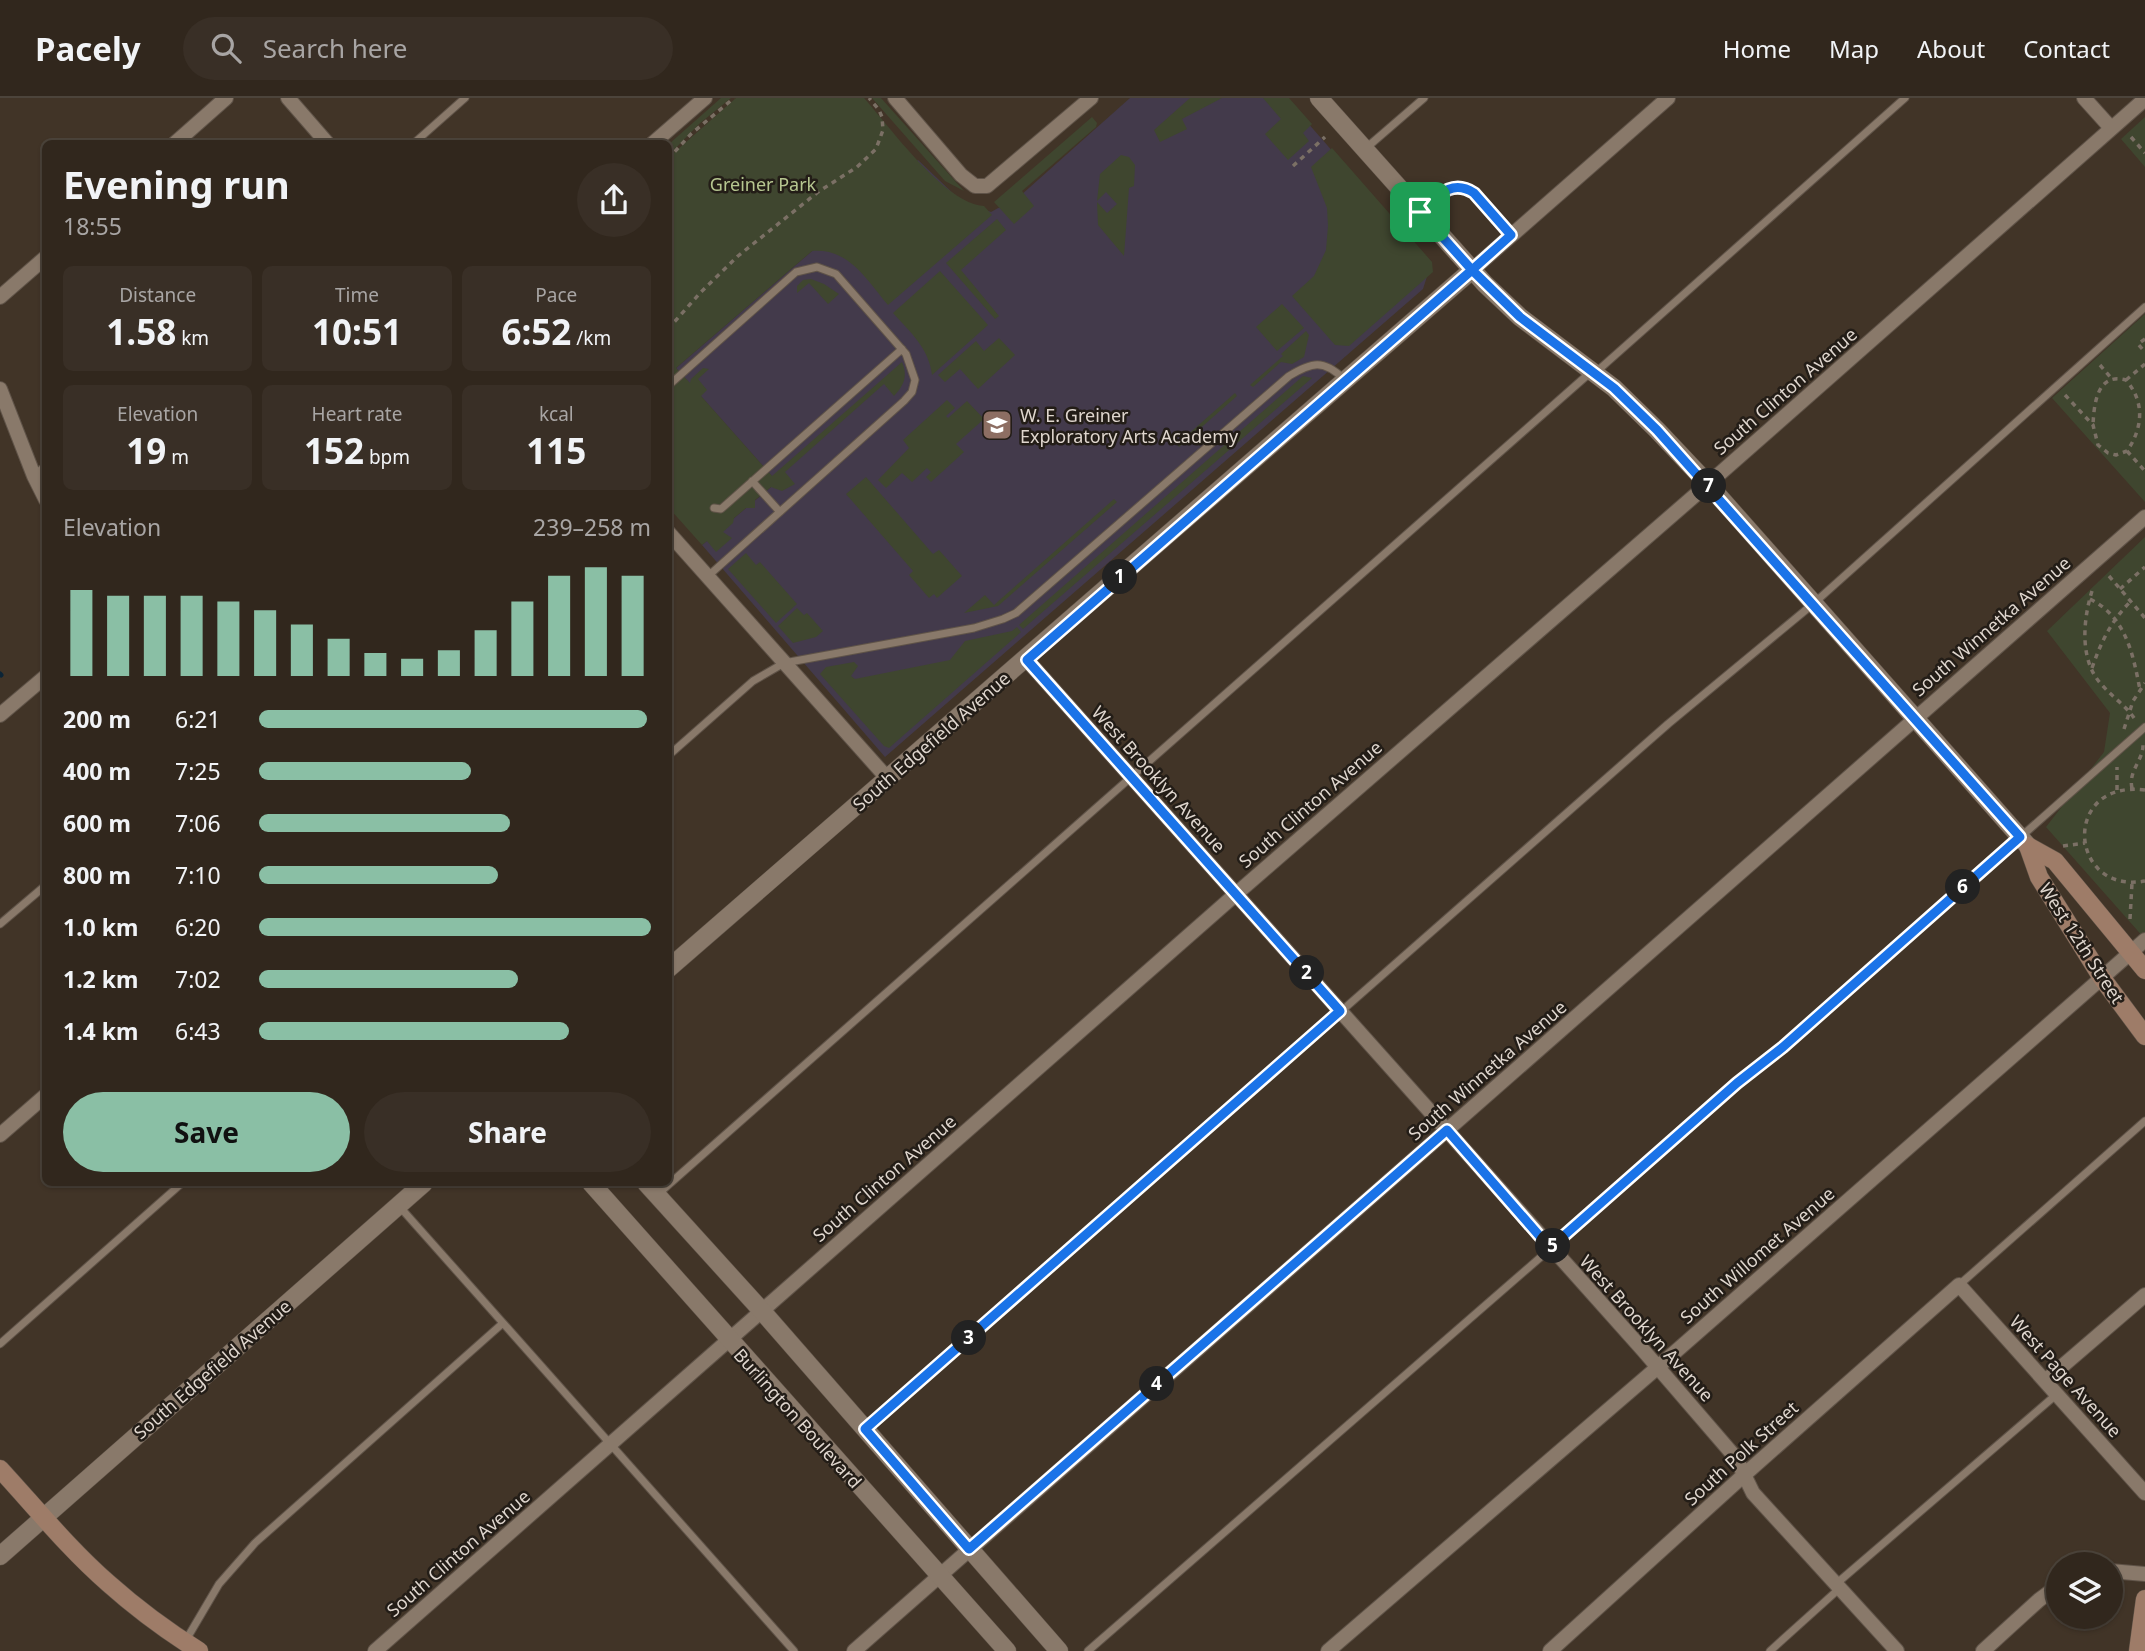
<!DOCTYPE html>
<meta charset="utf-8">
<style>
:root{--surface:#31271d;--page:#392f26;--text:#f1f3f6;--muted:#a8a5a4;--line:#4c443b;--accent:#8abfa5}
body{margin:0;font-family:"Noto Sans",sans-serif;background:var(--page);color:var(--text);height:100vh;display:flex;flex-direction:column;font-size:26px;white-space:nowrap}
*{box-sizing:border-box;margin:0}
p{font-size:23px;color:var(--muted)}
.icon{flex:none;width:38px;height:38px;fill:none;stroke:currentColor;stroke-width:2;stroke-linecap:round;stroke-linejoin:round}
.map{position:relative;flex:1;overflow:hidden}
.side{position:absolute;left:42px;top:42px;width:630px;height:1046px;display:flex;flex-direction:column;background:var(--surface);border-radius:10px;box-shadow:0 2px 5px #0004,0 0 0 2px var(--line)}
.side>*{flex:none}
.buttons{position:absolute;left:2046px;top:1454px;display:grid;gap:14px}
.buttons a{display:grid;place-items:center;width:77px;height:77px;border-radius:50%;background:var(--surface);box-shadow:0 2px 5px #0004,0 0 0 2px var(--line);font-size:35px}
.pin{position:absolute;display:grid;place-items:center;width:60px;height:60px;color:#fff;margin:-30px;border-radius:14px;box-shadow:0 4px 10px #0006}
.km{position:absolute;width:35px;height:35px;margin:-18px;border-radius:50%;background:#222;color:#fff;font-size:19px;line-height:35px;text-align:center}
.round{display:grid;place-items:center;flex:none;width:74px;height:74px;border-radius:37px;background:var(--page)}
.overview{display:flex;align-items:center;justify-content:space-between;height:119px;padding:0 21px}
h1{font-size:38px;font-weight:700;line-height:52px}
.figures{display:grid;grid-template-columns:repeat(3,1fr);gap:10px;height:119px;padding:7px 21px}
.figures div{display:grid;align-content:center;border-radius:10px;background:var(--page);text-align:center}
.figures b{font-size:35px;font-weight:700}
.figures small{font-size:19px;font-weight:400}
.figures p{font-size:19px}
.chart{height:196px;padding:14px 21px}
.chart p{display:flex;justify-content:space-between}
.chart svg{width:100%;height:126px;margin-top:7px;stroke:var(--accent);stroke-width:6}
.cta{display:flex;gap:14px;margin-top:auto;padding:14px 21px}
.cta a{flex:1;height:80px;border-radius:42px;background:var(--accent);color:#111;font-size:28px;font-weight:700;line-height:80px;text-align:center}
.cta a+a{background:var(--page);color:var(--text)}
ul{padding:0 21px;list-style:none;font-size:23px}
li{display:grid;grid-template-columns:112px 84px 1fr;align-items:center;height:52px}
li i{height:18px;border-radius:9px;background:var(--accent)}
header{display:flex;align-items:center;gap:42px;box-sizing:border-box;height:98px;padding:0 35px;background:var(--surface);border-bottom:2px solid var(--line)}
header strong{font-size:33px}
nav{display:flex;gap:38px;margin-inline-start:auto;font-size:24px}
.search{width:490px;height:63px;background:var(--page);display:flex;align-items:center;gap:18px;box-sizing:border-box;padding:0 24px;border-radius:38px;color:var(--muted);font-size:26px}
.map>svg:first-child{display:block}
.education{fill:#433a4b}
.green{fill:#3f462f}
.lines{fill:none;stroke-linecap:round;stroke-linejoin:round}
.stream{stroke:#0b2436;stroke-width:5}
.service-casing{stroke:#5f5348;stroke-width:9}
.minor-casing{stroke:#5f5348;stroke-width:16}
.tertiary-casing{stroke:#5f5348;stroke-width:19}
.secondary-casing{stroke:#5f5348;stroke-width:19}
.path{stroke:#7b7065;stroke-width:3.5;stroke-dasharray:5 5;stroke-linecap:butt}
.service{stroke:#89796a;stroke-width:7}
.minor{stroke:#89796a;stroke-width:14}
.tertiary{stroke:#89796a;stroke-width:18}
.secondary{stroke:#9e7c68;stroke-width:18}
.route-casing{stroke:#fff;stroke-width:14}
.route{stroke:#1a73e8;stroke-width:9}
.labels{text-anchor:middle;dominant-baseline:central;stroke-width:5;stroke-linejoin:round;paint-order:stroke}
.park-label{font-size:18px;fill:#b6c690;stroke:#231d17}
.street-label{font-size:18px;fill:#dfd6ce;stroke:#231d17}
.poi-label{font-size:18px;fill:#dfd6ce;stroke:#231d17;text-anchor:start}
</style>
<header>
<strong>Pacely</strong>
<div class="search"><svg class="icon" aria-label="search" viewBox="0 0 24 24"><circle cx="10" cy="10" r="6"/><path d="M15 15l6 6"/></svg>Search here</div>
<nav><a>Home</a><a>Map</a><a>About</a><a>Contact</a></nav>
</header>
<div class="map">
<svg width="2145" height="1553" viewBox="0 0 2145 1553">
<rect width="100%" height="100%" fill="#413427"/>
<!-- education -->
<path class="education" d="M 1130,0 L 1286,0 L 1431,166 L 1423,191 L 885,659 L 702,447 L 777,384 L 676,270 L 918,62 L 959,101 L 991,114 L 1020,98 Z"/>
<!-- green -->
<path class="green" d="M 721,0 L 731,0 L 699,26 L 669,57 L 669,46 Z
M 736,0 L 864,0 C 890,29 945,106 984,108 L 992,117 L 888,207 C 866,181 849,150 812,153 L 676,270 L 690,285 L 691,281 L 703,270 L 709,271 L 698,281 L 707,292 L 701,298 L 772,378 L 902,264 C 908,278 904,287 894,298 L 884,286 L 785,374 L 795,386 L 782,393 L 771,389 L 755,402 L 755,410 L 746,410 L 734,420 L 733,425 L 723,434 L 732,440 L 716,454 L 707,443 L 702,447 L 669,410 L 668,60 Z
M 872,0 L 881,0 L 964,93 L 945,83 Z
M 1190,0 L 1222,0 L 1182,21 L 1187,31 L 1160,44 L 1154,32 Z
M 1263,0 L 1289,0 L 1312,26 L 1303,35 L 1309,43 L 1288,62 L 1265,36 L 1281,21 Z
M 1092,19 L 1097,25 L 1096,29 L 1022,93 L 1034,108 L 1014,126 L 994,104 Z
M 2145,19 L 2145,69 L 2121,41 Z
M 1332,50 L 1432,164 L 1433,174 L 1349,248 L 1335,247 L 1292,198 L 1314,178 L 1326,152 L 1328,128 L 1327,110 L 1311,69 Z
M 1121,57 L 1129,59 L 1135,67 L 1134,88 L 1129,90 L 1124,158 L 1098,127 L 1097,104 L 1107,115 L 1117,106 L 1106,94 L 1097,103 L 1100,76 Z
M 997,121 L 1006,132 L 961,172 L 999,218 L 995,221 L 946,165 Z
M 940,173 L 988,227 L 932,277 C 929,250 910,234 893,215 Z
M 811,181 L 824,186 L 839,196 L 828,206 L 809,185 L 797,195 L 797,188 L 803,182 Z
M 1282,206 L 1304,230 L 1277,253 L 1256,229 Z
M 2145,216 L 2145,404 L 2052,300 Z
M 1306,233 L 1309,237 L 1304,259 L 1292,266 L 1281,264 L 1253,289 L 1250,287 L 1283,258 L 1281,256 Z
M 999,240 L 1015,257 L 978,291 L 960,271 L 945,284 L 938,277 L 976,243 L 984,253 Z
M 1303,278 L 1312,280 L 1023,531 L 1019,527 Z
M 1235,295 L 1237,298 L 1179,349 L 1177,346 Z
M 947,302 L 955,310 L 946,318 L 948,320 L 967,303 L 984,321 L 956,346 L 964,354 L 931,384 L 926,379 L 931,374 L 927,370 L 912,384 L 902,375 L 886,390 L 878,382 L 909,350 L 903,342 Z
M 866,379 L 933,456 L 939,452 L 962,478 L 937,500 L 934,496 L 929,500 L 909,477 L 913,473 L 846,396 Z
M 1114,401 L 1117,404 L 998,508 L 964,515 L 985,497 L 994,507 Z
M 2145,439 L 2145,841 L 2046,729 L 2104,654 L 2110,615 L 2047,533 Z
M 746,455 L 756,467 L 760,464 L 797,506 L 776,525 L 728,471 Z
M 797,510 L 804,517 L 807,515 L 823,533 L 816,539 L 793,545 L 778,528 Z
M 1017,529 L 1021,534 L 889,650 L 884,648 L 820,576 L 826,569 L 854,564 L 858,568 L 851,578 L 855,581 L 950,562 L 965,543 L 1012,533 Z"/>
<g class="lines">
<!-- stream -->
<path class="stream" d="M 0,576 L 1,577"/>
<!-- service casing -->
<g class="service-casing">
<path id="service" d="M 413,46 L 465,0
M 1365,51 L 1424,0
M 1420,113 C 1437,99 1451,80 1474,95 L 1512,137
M 1595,275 L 1905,0
M 668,288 L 796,174 L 817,169 L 836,176 L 906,256 L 915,282 L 912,294 L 904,303 L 707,479
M 34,378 L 46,367
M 752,383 L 780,414
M 714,410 L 721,411 L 902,251
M 668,658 L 753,583 L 784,565 L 974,530 L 1003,521 L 1016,515 L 1289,278 C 1312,264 1323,261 1344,281
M 0,826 L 46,787
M 658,1096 L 1592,273
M 1959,1187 L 2145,1023
M 503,1225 L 794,1553
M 0,1246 L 182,1085
M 867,1330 L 1668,626 L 1813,506 L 2145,209
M 1836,1486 L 2057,1296
M 186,1542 L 219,1486 L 255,1445 L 503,1225 L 399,1108
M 1088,1553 L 1650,1064 L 1737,985 L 1783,949 L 2145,629
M 1770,1553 L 1840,1490"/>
</g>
<!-- minor casing -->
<g class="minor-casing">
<path id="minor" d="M 288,0 L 328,46
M 895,0 L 961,77 L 975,88 L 987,88 L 1091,0
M 2084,0 L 2111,30
M 174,46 L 226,0
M 652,46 L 705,0
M 1472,172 L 1668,0
M 0,199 L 46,159
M 0,291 L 34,378 L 46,402
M 668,434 L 888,681
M 1027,562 L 1643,1252 L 1736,1360 L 1753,1395 L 1897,1553
M 0,617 L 46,578
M 0,1037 L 46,997
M 2045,1283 L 2145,1197
M 2110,1473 L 2145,1476
M 375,1553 L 1236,796 L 1708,386 L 2145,1
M 854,1553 L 2145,419
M 1328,1553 L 1658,1269 L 2145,842
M 1550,1553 L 1744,1377 L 1959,1187 L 2145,1395
M 1983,1553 L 2039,1502 L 2058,1488"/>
</g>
<!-- tertiary casing -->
<g class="tertiary-casing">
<path id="tertiary" d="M 1319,0 L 1485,186 L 1520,219 L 1614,290 L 1657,332 L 1708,386 L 2028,748
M 668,871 L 1472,172
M 591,1085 L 1007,1553
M 646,1085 L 762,1213 L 1059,1553
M 0,1458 L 424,1085"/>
</g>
<!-- secondary casing -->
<g class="secondary-casing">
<path id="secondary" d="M 2028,748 L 2039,779 L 2102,880 L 2145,938
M 2028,748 L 2055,763 L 2145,872
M 0,1371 C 35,1409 69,1451 108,1485 C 136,1510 167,1533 199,1553
M 2138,1553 L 2145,1501"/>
</g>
<!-- path -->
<path class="path" d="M 2131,39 L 2145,55
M 668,61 L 691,36 L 734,0
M 1293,68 L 1325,39
M 668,231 L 701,194 L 738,158 L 818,94 L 857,69 L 876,51 L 883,32 L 882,19 L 879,12 L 869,0
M 2145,241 L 2138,246 L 2145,254
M 2100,267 L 2112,281
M 2126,282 L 2145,266
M 2065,297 L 2093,327 L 2098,347 L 2108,355 L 2116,357 L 2127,353 C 2143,330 2145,304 2126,282 C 2097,274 2094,306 2093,327
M 2127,353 L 2145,373
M 2109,478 L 2145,520
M 2120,491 L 2145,469
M 2092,493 C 2083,522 2079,563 2102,587 C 2113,600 2127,608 2136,623
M 2090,501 C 2126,519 2133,556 2140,592
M 2092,570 C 2101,544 2111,523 2131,503
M 2124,631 L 2133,603 L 2145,585
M 2132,690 C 2128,673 2143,663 2143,647
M 2117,692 L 2117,669
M 2145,692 C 2061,681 2068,797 2145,783
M 2063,748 L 2085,745
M 2130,821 L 2132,785"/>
<!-- service -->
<use href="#service" class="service"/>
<!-- minor -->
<use href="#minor" class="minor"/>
<!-- tertiary -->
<use href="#tertiary" class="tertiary"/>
<!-- secondary -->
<use href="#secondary" class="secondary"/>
</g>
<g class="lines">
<!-- route casing -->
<g class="route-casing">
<path id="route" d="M 1420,114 L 1472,172 L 1027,562 L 1340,913 L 865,1331 L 969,1451 L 1447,1032 L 1550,1150 L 1737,985 L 1783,949 L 2020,739 L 1657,332 L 1614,290 L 1520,219 L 1472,172 L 1511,137 L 1474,95 C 1451,80 1437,99 1420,114"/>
</g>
<!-- route -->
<use href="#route" class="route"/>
</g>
<!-- icons -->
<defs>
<g id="school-square" transform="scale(1.575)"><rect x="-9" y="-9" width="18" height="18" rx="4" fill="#8d6e63" stroke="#231d17"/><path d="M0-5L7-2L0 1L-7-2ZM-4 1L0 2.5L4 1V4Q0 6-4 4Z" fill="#fff"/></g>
</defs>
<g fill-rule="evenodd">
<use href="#school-square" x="997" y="327"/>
</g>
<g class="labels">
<!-- park labels -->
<g class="park-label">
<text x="763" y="86">Greiner Park</text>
</g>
<!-- street labels -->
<g class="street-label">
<text transform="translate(1785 293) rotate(-41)">South Clinton Avenue</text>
<text transform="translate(1991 528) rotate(-41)">South Winnetka Avenue</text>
<text transform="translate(931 643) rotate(-41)">South Edgefield Avenue</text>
<text transform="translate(1159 681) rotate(48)">West Brooklyn Avenue</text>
<text transform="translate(1310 706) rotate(-41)">South Clinton Avenue</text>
<text transform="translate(2082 845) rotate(57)">West 12th Street</text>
<text transform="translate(1487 972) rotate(-41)">South Winnetka Avenue</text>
<text transform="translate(884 1080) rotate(-41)">South Clinton Avenue</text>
<text transform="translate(1757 1157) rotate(-41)">South Willomet Avenue</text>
<text transform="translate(1647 1230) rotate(48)">West Brooklyn Avenue</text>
<text transform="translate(212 1271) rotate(-41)">South Edgefield Avenue</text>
<text transform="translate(2066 1278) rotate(48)">West Page Avenue</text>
<text transform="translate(798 1320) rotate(48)">Burlington Boulevard</text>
<text transform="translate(1741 1355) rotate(-42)">South Polk Street</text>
<text transform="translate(458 1455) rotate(-41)">South Clinton Avenue</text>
</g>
<!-- poi labels -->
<g class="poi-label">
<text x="1020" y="317">W. E. Greiner<tspan x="1020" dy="21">Exploratory Arts Academy</tspan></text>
</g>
</g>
</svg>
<div class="buttons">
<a><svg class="icon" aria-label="layers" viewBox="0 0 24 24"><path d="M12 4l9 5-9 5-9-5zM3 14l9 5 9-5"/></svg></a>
</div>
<div class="pin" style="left:1420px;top:114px;background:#1e9e55"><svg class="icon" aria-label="arrive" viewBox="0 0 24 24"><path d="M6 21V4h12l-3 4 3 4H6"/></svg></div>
<b class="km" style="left:1120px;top:479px">1</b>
<b class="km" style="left:1307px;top:875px">2</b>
<b class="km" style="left:969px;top:1240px">3</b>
<b class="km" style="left:1157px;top:1286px">4</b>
<b class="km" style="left:1553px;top:1148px">5</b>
<b class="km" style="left:1963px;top:789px">6</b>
<b class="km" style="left:1709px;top:388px">7</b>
<section class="side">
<div class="overview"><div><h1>Evening run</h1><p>18:55</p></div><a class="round"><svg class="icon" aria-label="share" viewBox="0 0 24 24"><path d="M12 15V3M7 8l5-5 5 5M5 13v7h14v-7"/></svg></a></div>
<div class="figures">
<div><p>Distance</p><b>1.58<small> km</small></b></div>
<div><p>Time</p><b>10:51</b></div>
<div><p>Pace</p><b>6:52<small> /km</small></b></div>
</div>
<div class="figures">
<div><p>Elevation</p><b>19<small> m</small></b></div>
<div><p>Heart rate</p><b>152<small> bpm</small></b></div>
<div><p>kcal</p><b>115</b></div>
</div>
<div class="chart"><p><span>Elevation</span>239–258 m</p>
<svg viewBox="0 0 160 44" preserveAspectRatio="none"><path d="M5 44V14M15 44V16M25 44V16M35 44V16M45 44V18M55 44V21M65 44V26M75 44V31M85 44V36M95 44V38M105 44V35M115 44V28M125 44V18M135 44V9M145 44V6M155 44V9"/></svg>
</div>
<ul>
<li><b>200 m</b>6:21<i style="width:99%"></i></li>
<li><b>400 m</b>7:25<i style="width:54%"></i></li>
<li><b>600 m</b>7:06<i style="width:64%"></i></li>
<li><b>800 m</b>7:10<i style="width:61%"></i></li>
<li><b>1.0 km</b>6:20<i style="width:100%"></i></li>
<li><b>1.2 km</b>7:02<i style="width:66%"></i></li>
<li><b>1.4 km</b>6:43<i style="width:79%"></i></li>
</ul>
<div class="cta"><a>Save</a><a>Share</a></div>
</section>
</div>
